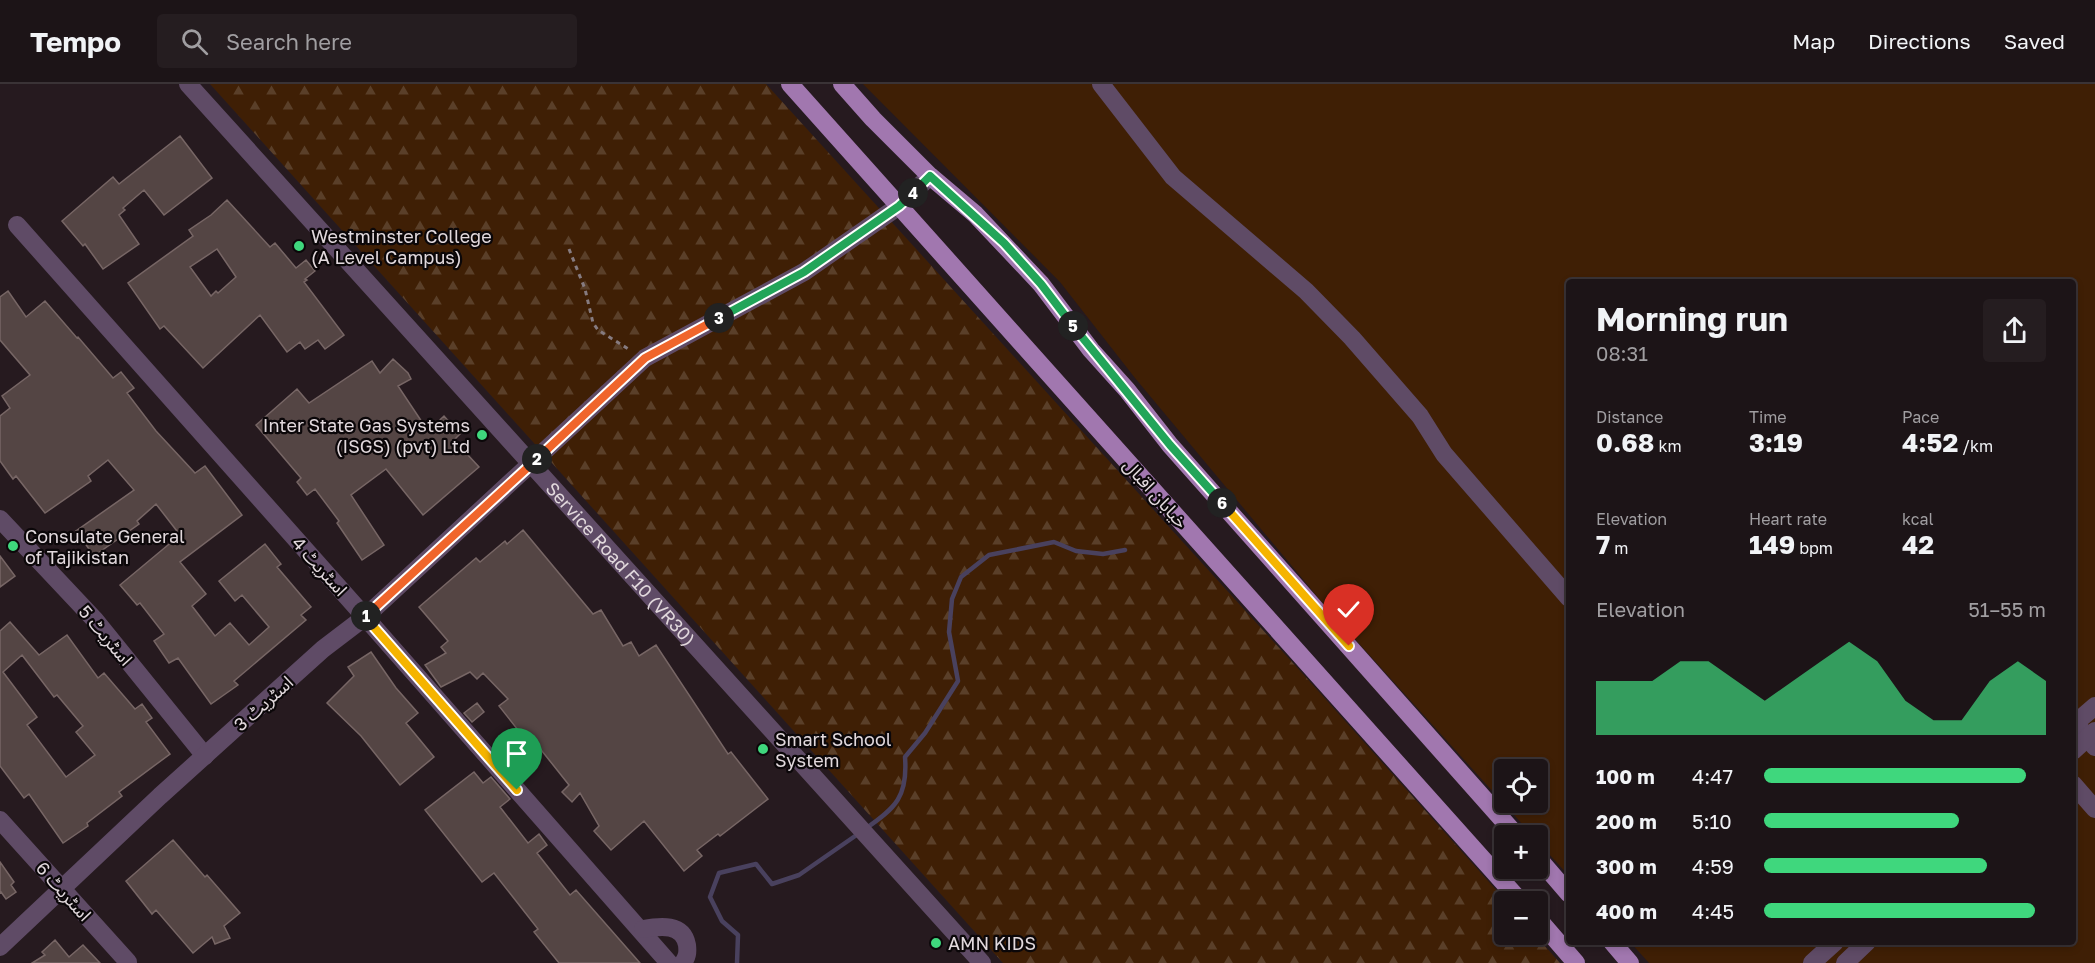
<!DOCTYPE html>
<meta charset="utf-8">
<style>
:root{--surface:#1c1417;--page:#251d20;--text:#f1f3f6;--muted:#a09ea1;--line:#3a3336;--accent:#3fd77d}
body{margin:0;font-family:"Golos Text","Noto Sans Arabic",sans-serif;background:var(--page);color:var(--text);height:100vh;display:flex;flex-direction:column;font-size:22px;white-space:nowrap}
*{box-sizing:border-box;margin:0}
p{font-size:20px;color:var(--muted)}
.icon{flex:none;width:33px;height:33px;fill:none;stroke:currentColor;stroke-width:2;stroke-linecap:round;stroke-linejoin:round}
.map{position:relative;flex:1;overflow:hidden}
.sheet{position:absolute;left:1566px;top:195px;width:510px;height:666px;display:flex;flex-direction:column;background:var(--surface);border-radius:6px;box-shadow:0 3px 9px #0003,0 0 0 2px var(--line)}
.sheet>*{flex:none}
.fabs{position:absolute;left:1494px;top:675px;display:grid;gap:12px}
.fabs a{display:grid;place-items:center;width:54px;height:54px;border-radius:6px;background:var(--surface);box-shadow:0 3px 9px #0003,0 0 0 2px var(--line);font-size:30px}
.pin{position:absolute;display:grid;place-items:center;width:51px;height:51px;color:#fff;margin:-62px -26px;border-radius:50% 50% 50% 0;rotate:-45deg;box-shadow:0 0 6px #0007}
.pin .icon{rotate:45deg}
.km{position:absolute;width:30px;height:30px;margin:-15px;border-radius:50%;background:#222;color:#fff;font-size:16px;line-height:30px;text-align:center}
.round{display:grid;place-items:center;flex:none;width:63px;height:63px;border-radius:6px;background:var(--page)}
.headline{display:flex;align-items:center;justify-content:space-between;height:102px;padding:0 30px}
h1{font-size:33px;font-weight:700;line-height:45px}
.figures{display:grid;grid-template-columns:repeat(3,1fr);gap:9px;height:102px;padding:6px 30px}
.figures div{display:grid;align-content:center}
.figures b{font-size:26px;font-weight:700}
.figures small{font-size:16px;font-weight:400}
.figures p{font-size:16px}
.chart{height:168px;padding:12px 30px}
.chart p{display:flex;justify-content:space-between}
.chart svg{width:100%;height:108px;margin-top:6px;fill:var(--accent);opacity:.7}
ul{padding:0 30px;list-style:none;font-size:20px}
li{display:grid;grid-template-columns:96px 72px 1fr;align-items:center;height:45px}
li i{height:15px;border-radius:8px;background:var(--accent)}
header{display:flex;align-items:center;gap:36px;box-sizing:border-box;height:84px;padding:0 30px;background:var(--surface);border-bottom:2px solid var(--line)}
header strong{font-size:28px}
nav{display:flex;gap:33px;margin-inline-start:auto;font-size:21px}
.search{width:420px;height:54px;background:var(--page);display:flex;align-items:center;gap:15px;box-sizing:border-box;padding:0 21px;border-radius:6px;color:var(--muted);font-size:22px}
.map>svg:first-child{display:block}
.grass{fill:#3f1f05;fill-rule:evenodd}
.forest{fill:url(#forest-firs)}
.lines{fill:none;stroke-linecap:round;stroke-linejoin:round}
.stream{stroke:#49415e;stroke-width:4.5}
.building{fill:#544544;stroke:#776665;stroke-width:1.5;fill-rule:evenodd}
.path{stroke:#867b80;stroke-width:3;stroke-dasharray:4.5 4.5;stroke-linecap:butt}
.minor{stroke:#5f4b66;stroke-width:18}
.major{stroke:#a177af;stroke-width:18}
.split-1-casing{stroke:#fff;stroke-width:12}
.split-2-casing{stroke:#fff;stroke-width:12}
.split-3-casing{stroke:#fff;stroke-width:12}
.split-4-casing{stroke:#fff;stroke-width:12}
.split-5-casing{stroke:#fff;stroke-width:12}
.split-6-casing{stroke:#fff;stroke-width:12}
.split-7-casing{stroke:#fff;stroke-width:12}
.split-1{stroke:#f5b400;stroke-width:8}
.split-2{stroke:#f0652b;stroke-width:8}
.split-3{stroke:#f0652b;stroke-width:8}
.split-4{stroke:#22a559;stroke-width:8}
.split-5{stroke:#22a559;stroke-width:8}
.split-6{stroke:#22a559;stroke-width:8}
.split-7{stroke:#f5b400;stroke-width:8}
.poi-dot{fill:#3fd77d;stroke:#0b0709;stroke-width:2}
.labels{text-anchor:middle;dominant-baseline:central;stroke-width:4.5;stroke-linejoin:round;paint-order:stroke}
.poi-label{font-size:18px;fill:#e2d9dd;stroke:#0b0709;text-anchor:start}
.street-label{font-size:18px;fill:#e2d9dd;stroke:#0b0709}
</style>
<header>
<strong>Tempo</strong>
<div class="search"><svg class="icon" aria-label="search" viewBox="0 0 24 24"><circle cx="10" cy="10" r="6"/><path d="M15 15l6 6"/></svg>Search here</div>
<nav><a>Map</a><a>Directions</a><a>Saved</a></nav>
</header>
<div class="map">
<svg width="2095" height="879" viewBox="0 0 2095 879">
<defs>
<pattern id="forest-firs" width="22" height="20" patternUnits="userSpaceOnUse" patternTransform="scale(1.5)"><rect width="22" height="20" fill="#3f1f05"/><path d="M5 1l3.5 6h-7zM16 11l3.5 6h-7z" fill="#5a3f29"/></pattern>
</defs>
<rect width="100%" height="100%" fill="#261a1f"/>
<!-- grass -->
<path class="grass" d="M 863,0 L 2095,0 L 2095,879 L 1649,879 L 1630,858 L 2073,858 L 2073,198 L 1569,198 L 1569,792 L 1538,758 L 1538,752 L 1532,751 L 1326,523 L 1135,294 L 1060,198 ZM 1504,686 L 1538,686 L 1538,718 L 1504,718 Z"/>
<!-- forest -->
<path class="forest" d="M 210,0 L 766,0 L 1312,600 L 1506,817 L 1504,850 L 1535,851 L 1560,879 L 1003,879 Z"/>
<g class="lines">
<!-- stream -->
<path class="stream" d="M 865,745 C 896,724 908,712 905,673 L 925,649 L 958,597 L 949,548 L 952,515 L 961,493 L 989,471 L 1054,458 L 1076,467 L 1103,470 L 1125,466
M 737,879 L 738,851 L 722,837 L 710,813 L 719,789 L 756,780 L 772,800 L 799,791 L 858,750"/>
</g>
<!-- building -->
<path class="building" d="M 180,52 L 212,94 L 164,131 L 144,106 L 123,124 L 125,126 L 119,131 L 139,160 L 103,185 L 85,160 L 83,162 L 62,137 L 113,93 L 119,100 Z
M 227,116 L 270,163 L 275,159 L 296,184 L 306,176 L 315,187 L 305,195 L 307,196 L 304,198 L 344,251 L 325,265 L 318,256 L 305,265 L 300,258 L 287,268 L 260,231 L 203,284 L 164,242 L 160,245 L 128,199 L 193,152 L 189,146 L 211,131 ZM 217,165 L 236,193 L 218,209 L 216,207 L 211,212 L 190,183 Z
M 8,207 L 26,233 L 45,217 L 77,254 L 78,253 L 113,294 L 121,288 L 134,304 L 127,309 L 156,347 L 195,389 L 205,382 L 242,431 L 180,478 L 206,510 L 192,522 L 215,552 L 230,539 L 249,561 L 269,543 L 242,511 L 235,517 L 219,497 L 265,460 L 281,480 L 277,483 L 311,523 L 301,531 L 306,536 L 234,597 L 238,601 L 211,620 L 178,574 L 169,579 L 154,557 L 164,550 L 140,519 L 137,521 L 120,501 L 180,451 L 156,420 L 137,437 L 139,440 L 94,472 L 76,447 L 134,406 L 108,376 L 88,392 L 91,397 L 45,429 L 16,392 L 13,395 L 0,377 L 0,332 L 10,324 L 2,312 L 30,291 L 0,256 L 0,213 Z
M 393,275 L 408,289 L 411,295 L 398,302 L 428,347 L 444,332 L 460,350 L 454,356 L 479,383 L 423,431 L 386,385 L 351,411 L 384,461 L 362,476 L 337,439 L 339,437 L 315,405 L 307,411 L 297,398 L 301,394 L 256,341 L 297,305 L 309,319 L 372,277 L 380,289 Z
M 523,446 L 593,530 L 601,526 L 623,562 L 631,558 L 639,572 L 656,561 L 728,670 L 731,668 L 768,715 L 720,752 L 718,750 L 697,766 L 702,772 L 684,787 L 644,737 L 611,766 L 594,747 L 599,742 L 580,709 L 572,718 L 562,708 L 569,701 L 538,662 L 526,671 L 511,651 L 518,646 L 499,622 L 508,615 L 483,589 L 477,595 L 470,588 L 441,603 L 425,581 L 446,569 L 441,563 L 448,557 L 419,523 L 476,474 L 480,478 L 505,457 L 507,460 Z
M 0,472 L 15,492 L 0,503 Z
M 10,538 L 39,571 L 67,551 L 98,594 L 104,589 L 135,625 L 142,620 L 152,634 L 146,638 L 170,670 L 119,708 L 122,712 L 87,739 L 88,742 L 63,759 L 29,710 L 24,714 L 0,682 L 0,547 ZM 22,571 L 54,613 L 57,611 L 83,642 L 76,648 L 95,671 L 66,693 L 27,641 L 37,633 L 3,588 Z
M 371,568 L 396,604 L 418,629 L 406,639 L 434,673 L 400,701 L 361,652 L 327,619 L 354,592 L 348,583 Z
M 477,619 L 484,628 L 472,638 L 464,629 Z
M 474,688 L 483,699 L 491,693 L 510,715 L 500,723 L 528,759 L 539,750 L 547,761 L 537,769 L 570,811 L 576,806 L 640,879 L 559,879 L 534,848 L 538,845 L 494,789 L 482,798 L 425,726 Z
M 173,756 L 205,793 L 207,791 L 240,829 L 224,842 L 230,854 L 215,860 L 212,853 L 193,869 L 156,826 L 152,830 L 126,797 Z
M 0,778 L 14,798 L 11,801 L 16,808 L 6,815 L 1,808 L 0,809 Z
M 55,856 L 69,873 L 83,861 L 100,879 L 32,879 L 45,871 L 42,868 Z"/>
<g class="lines">
<!-- path -->
<path class="path" d="M 569,165 L 585,205 L 593,239 L 598,246 L 630,266"/>
<!-- minor -->
<g class="minor">
<path id="s1" d="M 188,0 L 982,879"/>
<path d="M 1101,0 L 1173,93 L 1306,207 L 1352,254 L 1420,332 L 1444,370 L 1569,514"/>
<path d="M 17,141 L 365,533 L 669,879"/>
<path d="M 0,435 L 95,536 L 205,672"/>
<path d="M 2073,636 L 2095,663"/>
<path d="M 2073,641 L 2095,622"/>
<path d="M 2073,667 L 2095,647"/>
<path d="M 2073,700 L 2095,725"/>
<path d="M 0,736 L 128,878"/>
<path d="M 643,845 C 660,842 683,839 687,861 C 688,869 687,873 683,879"/>
<path d="M 0,863 L 160,712 L 323,565 L 365,533 L 645,274 L 804,188 L 899,122 L 930,92"/>
<path d="M 1812,879 L 1835,858"/>
<path d="M 1845,879 L 1867,858"/>
</g>
<!-- major -->
<path class="major" d="M 790,0 L 1521,818
M 842,0 L 873,35 L 930,92 L 975,130 L 1041,200 L 1091,266 L 1127,306 L 1170,361 L 1517,752
M 1538,774 L 1569,810
M 1538,835 L 1576,879
M 1612,858 L 1630,879"/>
</g>
<g class="lines">
<!-- split-1 casing -->
<g class="split-1-casing">
<path id="split-1" d="M 366,532 L 365,533 L 517,706"/>
</g>
<!-- split-2 casing -->
<g class="split-2-casing">
<path id="split-2" d="M 366,532 L 537,375"/>
</g>
<!-- split-3 casing -->
<g class="split-3-casing">
<path id="split-3" d="M 537,375 L 645,274 L 719,234"/>
</g>
<!-- split-4 casing -->
<g class="split-4-casing">
<path id="split-4" d="M 719,234 L 804,188 L 899,122 L 913,109"/>
</g>
<!-- split-5 casing -->
<g class="split-5-casing">
<path id="split-5" d="M 913,109 L 930,92 L 1004,159 L 1041,200 L 1073,242"/>
</g>
<!-- split-6 casing -->
<g class="split-6-casing">
<path id="split-6" d="M 1073,242 L 1170,361 L 1222,419"/>
</g>
<!-- split-7 casing -->
<g class="split-7-casing">
<path id="split-7" d="M 1222,419 L 1349,562"/>
</g>
<!-- split-1 -->
<use href="#split-1" class="split-1"/>
<!-- split-2 -->
<use href="#split-2" class="split-2"/>
<!-- split-3 -->
<use href="#split-3" class="split-3"/>
<!-- split-4 -->
<use href="#split-4" class="split-4"/>
<!-- split-5 -->
<use href="#split-5" class="split-5"/>
<!-- split-6 -->
<use href="#split-6" class="split-6"/>
<!-- split-7 -->
<use href="#split-7" class="split-7"/>
</g>
<!-- markers -->
<g class="poi-dot">
<circle cx="299" cy="162" r="6"/>
<circle cx="482" cy="351" r="6"/>
<circle cx="13" cy="462" r="6"/>
<circle cx="763" cy="665" r="6"/>
<circle cx="936" cy="859" r="6"/>
</g>
<g class="labels">
<!-- poi labels -->
<g class="poi-label">
<text x="311" y="152">Westminster College<tspan x="311" dy="21">(A Level Campus)</tspan></text>
<text x="470" y="341" text-anchor="end">Inter State Gas Systems<tspan x="470" dy="21">(ISGS) (pvt) Ltd</tspan></text>
<text x="25" y="452">Consulate General<tspan x="25" dy="21">of Tajikistan</tspan></text>
<text x="775" y="655">Smart School<tspan x="775" dy="21">System</tspan></text>
<text x="948" y="859">AMN KIDS</text>
</g>
<!-- street labels -->
<g class="street-label">
<text transform="translate(1156 409) rotate(48)">خیابان اقبال</text>
<text stroke="none"><textPath href="#s1" startOffset="646">Service Road F10 (VR30)</textPath></text>
<text transform="translate(320 482) rotate(48)">اسٹریٹ 4</text>
<text transform="translate(106 551) rotate(50)">اسٹریٹ 5</text>
<text transform="translate(263 619) rotate(-42)">اسٹریٹ 3</text>
<text transform="translate(64 807) rotate(48)">اسٹریٹ 6</text>
</g>
</g>
</svg>
<div class="fabs">
<a><svg class="icon" aria-label="locate" viewBox="0 0 24 24"><circle cx="12" cy="12" r="6"/><path d="M12 2v4M12 18v4M2 12h4M18 12h4"/></svg></a>
<a>+</a>
<a>−</a>
</div>
<div class="pin" style="left:517px;top:706px;background:#1e9e55"><svg class="icon" aria-label="arrive" viewBox="0 0 24 24"><path d="M6 21V4h12l-3 4 3 4H6"/></svg></div>
<div class="pin" style="left:1349px;top:562px;background:#d93025"><svg class="icon" aria-label="check" viewBox="0 0 24 24"><path d="M5 12l5 5 9-10"/></svg></div>
<b class="km" style="left:366px;top:532px">1</b>
<b class="km" style="left:537px;top:375px">2</b>
<b class="km" style="left:719px;top:234px">3</b>
<b class="km" style="left:913px;top:109px">4</b>
<b class="km" style="left:1073px;top:242px">5</b>
<b class="km" style="left:1222px;top:419px">6</b>
<section class="sheet">
<div class="headline"><div><h1>Morning run</h1><p>08:31</p></div><a class="round"><svg class="icon" aria-label="share" viewBox="0 0 24 24"><path d="M12 15V3M7 8l5-5 5 5M5 13v7h14v-7"/></svg></a></div>
<div class="figures">
<div><p>Distance</p><b>0.68<small> km</small></b></div>
<div><p>Time</p><b>3:19</b></div>
<div><p>Pace</p><b>4:52<small> /km</small></b></div>
</div>
<div class="figures">
<div><p>Elevation</p><b>7<small> m</small></b></div>
<div><p>Heart rate</p><b>149<small> bpm</small></b></div>
<div><p>kcal</p><b>42</b></div>
</div>
<div class="chart"><p><span>Elevation</span>51–55 m</p>
<svg viewBox="0 0 160 44" preserveAspectRatio="none"><path d="M0 44V22L10 22L20 22L30 14L40 14L50 22L60 30L70 22L80 14L90 6L100 14L110 30L120 38L130 38L140 22L150 14L160 22V44z"/></svg>
</div>
<ul>
<li><b>100 m</b>4:47<i style="width:93%"></i></li>
<li><b>200 m</b>5:10<i style="width:69%"></i></li>
<li><b>300 m</b>4:59<i style="width:79%"></i></li>
<li><b>400 m</b>4:45<i style="width:96%"></i></li>
</ul>
</section>
</div>
